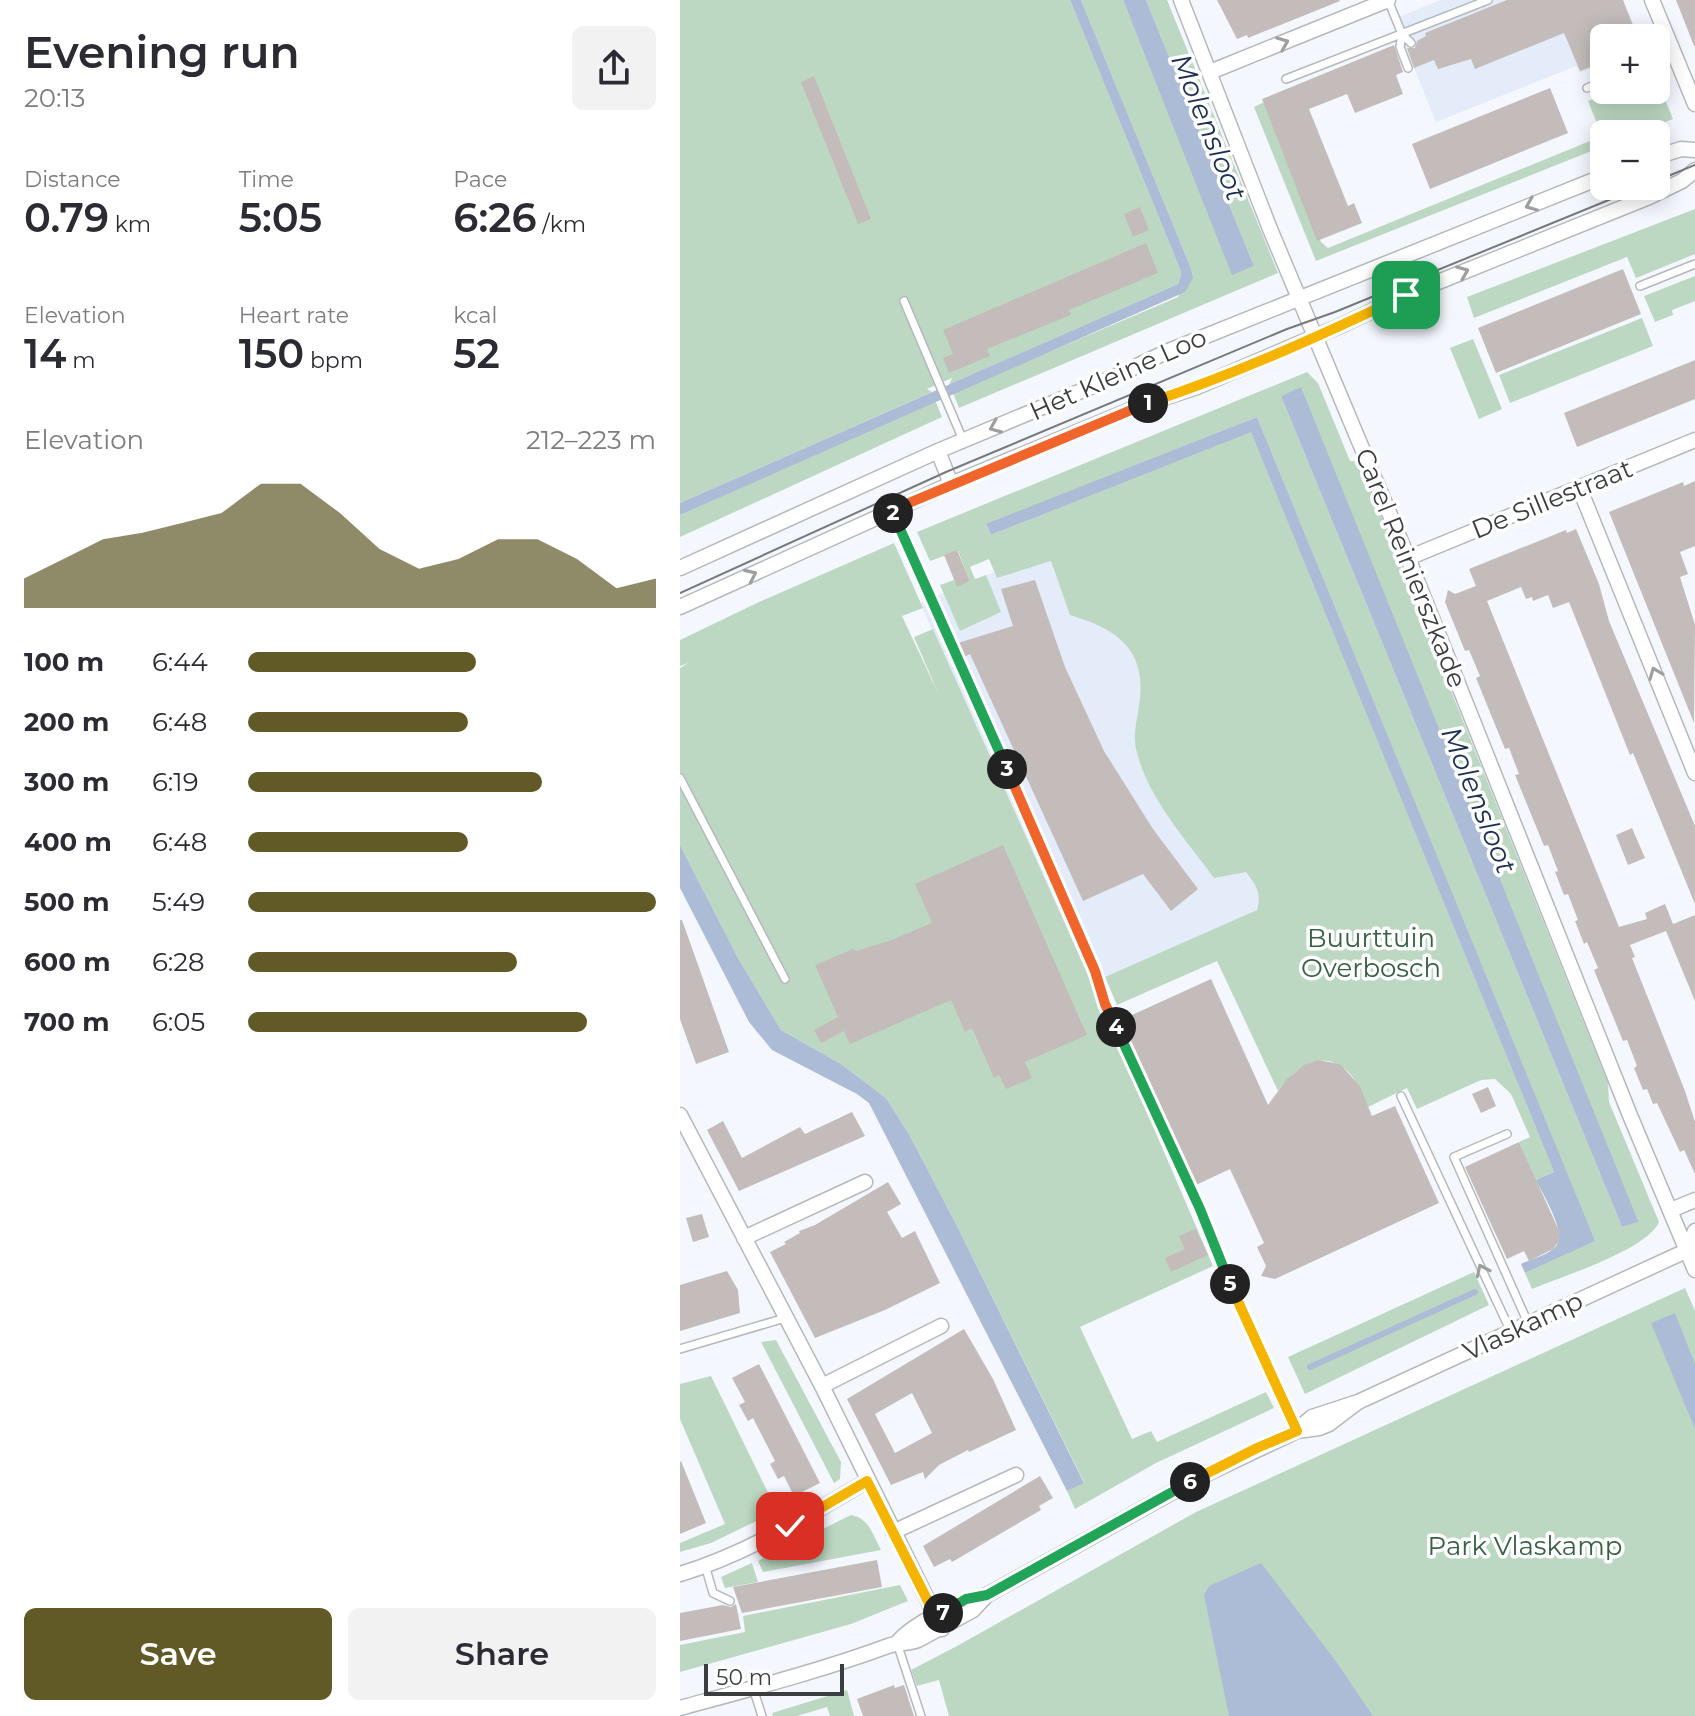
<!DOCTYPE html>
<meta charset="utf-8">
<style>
:root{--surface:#fff;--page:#f2f2f3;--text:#2b2b33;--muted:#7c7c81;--accent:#615a27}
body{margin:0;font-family:Montserrat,sans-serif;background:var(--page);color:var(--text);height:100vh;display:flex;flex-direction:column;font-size:30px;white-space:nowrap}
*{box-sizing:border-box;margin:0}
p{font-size:26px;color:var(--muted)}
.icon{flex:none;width:44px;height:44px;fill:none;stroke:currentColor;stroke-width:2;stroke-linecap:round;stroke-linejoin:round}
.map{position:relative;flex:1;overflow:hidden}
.sheet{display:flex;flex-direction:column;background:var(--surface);width:680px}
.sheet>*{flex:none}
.tools{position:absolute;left:910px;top:24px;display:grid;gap:16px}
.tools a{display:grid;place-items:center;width:80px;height:80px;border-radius:12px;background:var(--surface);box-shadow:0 4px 20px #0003;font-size:40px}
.scale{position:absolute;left:24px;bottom:20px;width:140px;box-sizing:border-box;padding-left:8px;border:4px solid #3c3d3f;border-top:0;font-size:22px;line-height:28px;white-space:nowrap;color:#3c3d3f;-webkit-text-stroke:6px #fff;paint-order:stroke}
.pin{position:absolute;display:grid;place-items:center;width:68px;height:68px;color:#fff;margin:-34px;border-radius:16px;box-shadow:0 4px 12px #0006}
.km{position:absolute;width:40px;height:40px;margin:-20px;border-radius:50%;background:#222;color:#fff;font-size:22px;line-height:40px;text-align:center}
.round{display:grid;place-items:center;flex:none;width:84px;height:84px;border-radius:12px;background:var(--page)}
.summary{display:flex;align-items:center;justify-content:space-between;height:136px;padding:0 24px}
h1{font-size:44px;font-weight:600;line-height:60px}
.stats{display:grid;grid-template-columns:repeat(3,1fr);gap:12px;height:136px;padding:8px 24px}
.stats div{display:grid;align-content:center}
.stats b{font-size:40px;font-weight:600}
.stats small{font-size:22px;font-weight:400}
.stats p{font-size:22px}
.chart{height:224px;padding:16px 24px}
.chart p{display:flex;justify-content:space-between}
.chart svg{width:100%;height:144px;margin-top:8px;fill:var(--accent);opacity:.7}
.cta{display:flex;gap:16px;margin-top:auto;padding:16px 24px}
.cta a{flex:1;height:92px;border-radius:12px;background:var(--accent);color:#fff;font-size:32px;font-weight:600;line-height:92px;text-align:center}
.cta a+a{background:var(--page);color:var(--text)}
ul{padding:0 24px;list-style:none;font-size:26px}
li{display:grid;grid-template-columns:128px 96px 1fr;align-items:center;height:60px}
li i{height:20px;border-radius:10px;background:var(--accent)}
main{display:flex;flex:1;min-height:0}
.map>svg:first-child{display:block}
.built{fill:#e5ecf9}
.green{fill:#bdd8c2;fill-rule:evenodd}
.water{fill:#acbbd6}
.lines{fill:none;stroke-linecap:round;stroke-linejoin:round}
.stream{stroke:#acbbd6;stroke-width:6}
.building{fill:#c3bcbb;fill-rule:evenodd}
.lane-casing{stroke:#b5b9be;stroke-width:10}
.street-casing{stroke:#b5b9be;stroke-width:17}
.lane{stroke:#fff;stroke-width:7}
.street{stroke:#fff;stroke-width:14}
.tram{stroke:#77797c;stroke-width:2}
.oneway{stroke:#9e9e9f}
.split-1-casing{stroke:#fff;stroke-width:16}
.split-2-casing{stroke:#fff;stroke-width:16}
.split-3-casing{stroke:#fff;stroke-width:16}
.split-4-casing{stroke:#fff;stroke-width:16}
.split-5-casing{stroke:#fff;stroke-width:16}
.split-6-casing{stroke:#fff;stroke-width:16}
.split-7-casing{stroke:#fff;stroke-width:16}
.split-8-casing{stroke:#fff;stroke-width:16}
.split-1{stroke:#f5b400;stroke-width:10}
.split-2{stroke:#f0652b;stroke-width:10}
.split-3{stroke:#22a559;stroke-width:10}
.split-4{stroke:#f0652b;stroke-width:10}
.split-5{stroke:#22a559;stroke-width:10}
.split-6{stroke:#f5b400;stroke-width:10}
.split-7{stroke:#22a559;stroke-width:10}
.split-8{stroke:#f5b400;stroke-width:10}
.labels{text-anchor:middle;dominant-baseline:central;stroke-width:7;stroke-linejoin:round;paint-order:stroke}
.street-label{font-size:26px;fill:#3c3d3f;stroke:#fff}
.park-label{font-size:26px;fill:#376242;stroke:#fff}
.water-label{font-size:28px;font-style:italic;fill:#1c2f54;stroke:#fff}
</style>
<main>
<section class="sheet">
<div class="summary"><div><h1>Evening run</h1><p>20:13</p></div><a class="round"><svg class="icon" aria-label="share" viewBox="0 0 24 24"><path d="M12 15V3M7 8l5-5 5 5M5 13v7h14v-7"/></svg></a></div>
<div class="stats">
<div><p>Distance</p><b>0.79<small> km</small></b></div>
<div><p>Time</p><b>5:05</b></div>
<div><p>Pace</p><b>6:26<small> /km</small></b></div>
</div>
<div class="stats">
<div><p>Elevation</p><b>14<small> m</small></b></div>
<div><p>Heart rate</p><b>150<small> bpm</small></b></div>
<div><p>kcal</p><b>52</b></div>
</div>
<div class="chart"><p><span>Elevation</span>212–223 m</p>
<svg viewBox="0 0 160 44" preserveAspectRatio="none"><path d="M0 44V35L10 29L20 23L30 21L40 18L50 15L60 6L70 6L80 15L90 26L100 32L110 29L120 23L130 23L140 29L150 38L160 35V44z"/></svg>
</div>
<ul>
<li><b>100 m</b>6:44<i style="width:56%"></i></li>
<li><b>200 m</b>6:48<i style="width:54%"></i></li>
<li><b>300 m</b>6:19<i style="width:72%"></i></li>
<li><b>400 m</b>6:48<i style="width:54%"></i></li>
<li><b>500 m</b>5:49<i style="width:100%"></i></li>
<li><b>600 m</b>6:28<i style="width:66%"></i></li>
<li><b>700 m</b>6:05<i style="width:83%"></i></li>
</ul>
<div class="cta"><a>Save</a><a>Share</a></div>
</section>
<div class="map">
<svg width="1015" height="1716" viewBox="0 0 1015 1716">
<rect width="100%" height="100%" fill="#f4f8fe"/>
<!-- built -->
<path class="built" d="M 760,0 L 915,0 L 924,21 L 948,12 L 959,38 L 924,38 L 924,63 L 900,73 L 896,66 L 756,122 L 714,19 Z
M 547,462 L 709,851 L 412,984 L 240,603 L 314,572 L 309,558 Z"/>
<!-- green -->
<path class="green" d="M 0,0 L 390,0 L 500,269 L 501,275 L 498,284 L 269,385 L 272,378 L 247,389 L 252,392 L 0,503 Z
M 401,0 L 443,0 L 553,274 L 574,266 L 466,0 L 487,0 L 598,273 L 279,408 L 273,393 L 498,297 L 510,266 Z
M 976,77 L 993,119 L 955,134 L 924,134 L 924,146 L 636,261 L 574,107 L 584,102 L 641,242 L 648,248 L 922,136 L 908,101 L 933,90 L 976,90 Z
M 1015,209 L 1015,254 L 956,278 L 947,257 L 794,318 L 787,297 Z
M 1015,276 L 1015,301 L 992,310 L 993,315 L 975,322 L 964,296 Z
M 962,318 L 973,346 L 830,403 L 819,375 Z
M 793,339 L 822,409 L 799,419 L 770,348 Z
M 627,372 L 638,383 L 670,461 L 679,461 L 928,1083 L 929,1102 L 979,1222 C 967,1250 883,1276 852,1289 L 845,1273 L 914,1241 L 577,417 L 306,525 L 311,535 L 571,431 L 874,1172 L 856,1180 L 839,1142 L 850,1137 L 831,1094 L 815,1079 L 801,1080 L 737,1109 L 727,1088 L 688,1107 C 670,1053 632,1044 598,1091 L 537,961 L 437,1005 L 425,977 L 577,910 C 582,893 576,885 566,872 L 534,878 C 506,840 469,799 457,753 C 452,736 457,722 459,705 C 468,651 438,629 390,615 L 371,561 L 317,578 L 309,559 L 290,567 L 295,579 L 306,575 L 321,612 L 280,631 L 260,585 L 274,580 L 277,586 L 290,581 L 278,551 L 250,561 L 237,532 ZM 621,388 L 957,1221 L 957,1222 L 942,1227 L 601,396 Z
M 255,400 L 262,417 L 0,537 L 0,515 Z
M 214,543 L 243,608 L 222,616 L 259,695 L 234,637 L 253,629 L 412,984 L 533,1266 L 400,1327 L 452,1439 L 471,1431 L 477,1442 L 586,1392 L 594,1408 L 476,1463 L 395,1509 L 387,1491 L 404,1482 L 278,1228 L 230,1136 L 206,1098 L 161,1064 L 101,1030 L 58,958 L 0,845 L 0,668 L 8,663 L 0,666 L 0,640 L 79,602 Z
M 794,1272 L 809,1305 L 625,1394 L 608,1357 Z
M 1005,1288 L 1015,1311 L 1015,1716 L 269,1716 L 259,1680 L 237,1686 L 231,1670 L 277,1646 L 516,1512 Z
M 96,1340 L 161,1462 L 160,1479 L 154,1483 L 81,1342 Z
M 31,1376 L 97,1511 L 31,1543 L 0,1552 L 0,1543 L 45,1524 L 0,1419 L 0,1384 Z
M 171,1515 C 189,1518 193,1535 201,1550 L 83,1572 L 78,1561 Z
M 72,1563 L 78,1582 L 45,1588 L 41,1577 Z
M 220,1585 L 228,1601 L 171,1624 L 0,1672 L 0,1645 L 65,1632 L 63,1616 Z
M 167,1690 L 174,1716 L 150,1716 L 147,1707 L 117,1716 L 93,1716 L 92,1713 Z"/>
<!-- water -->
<path class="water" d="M 390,0 L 401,0 L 510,266 L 513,278 L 505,292 L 0,515 L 0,503 L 498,284 L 501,275 L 500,269 Z
M 443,0 L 466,0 L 574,266 L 552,275 Z
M 621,387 L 958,1221 L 958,1222 L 942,1227 L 601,396 Z
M 577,417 L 915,1241 L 845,1273 L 841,1264 C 851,1259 869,1255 876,1246 C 887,1232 863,1195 856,1180 L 874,1172 L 571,432 L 311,535 L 306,524 Z
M 0,845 L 58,958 L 101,1030 L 161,1064 L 206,1098 L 230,1136 L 278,1228 L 404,1483 L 387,1491 L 189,1103 L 177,1094 L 92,1050 L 69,1022 L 0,888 Z
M 995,1313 L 1015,1364 L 1015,1429 L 971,1323 Z
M 581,1563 L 655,1660 L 693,1716 L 549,1716 L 524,1595 L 529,1586 Z"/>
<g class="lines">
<!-- stream -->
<path class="stream" d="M 630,1367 L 795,1292"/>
</g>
<!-- building -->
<path class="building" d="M 537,0 L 659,0 L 660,1 L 568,38 L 567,35 L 557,39 Z
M 827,0 L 943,0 L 958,38 L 924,38 L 924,53 L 910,59 L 913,66 L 900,71 L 884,33 L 795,69 L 791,59 L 758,69 L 754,60 L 734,68 L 727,48 L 735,48 L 737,41 L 746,36 L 745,33 Z
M 996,0 L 1015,0 L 1015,46 L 1014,46 Z
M 714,45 L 723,72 L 716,75 L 723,94 L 675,113 L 667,94 L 629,109 L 668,206 L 674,203 L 682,223 L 637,241 L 582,99 Z
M 134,76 L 191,219 L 178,224 L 121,82 Z
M 870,88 L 888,133 L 750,189 L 732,144 Z
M 460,207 L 469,230 L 453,237 L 444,214 Z
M 466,243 L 478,273 L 389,310 L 391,315 L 307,349 L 310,356 L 269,373 L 263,358 L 273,354 L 263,330 Z
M 943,269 L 961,314 L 816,373 L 798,328 Z
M 1015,360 L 1015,399 L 897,447 L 884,413 Z
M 1015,481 L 1015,546 L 1000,552 L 1008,574 L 1000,577 L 1015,625 L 1014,723 L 929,512 L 1003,482 L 1004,486 Z
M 896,529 L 919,584 L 929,621 L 1015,826 L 1015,904 L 953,753 L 950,755 L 946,745 L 889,602 L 873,608 L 868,595 L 853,601 L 852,597 L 846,599 L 841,587 L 807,601 L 939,927 L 967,919 L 965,913 L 985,904 L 993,924 L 1015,915 L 1015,1001 L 986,931 L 950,945 L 955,957 L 952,958 L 1005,1091 L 1015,1122 L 1015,1174 L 1004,1150 L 1000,1152 L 977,1103 L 973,1104 L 967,1089 L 963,1090 L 954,1068 L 957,1066 L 947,1040 L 943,1041 L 914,970 L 918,968 L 907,942 L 904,944 L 895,921 L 898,920 L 888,894 L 884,895 L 875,872 L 878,871 L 868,845 L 864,846 L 835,775 L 839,774 L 829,748 L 825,749 L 796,678 L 800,676 L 789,650 L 785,651 L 765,602 L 768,590 L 775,594 L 796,586 L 789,569 L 886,530 L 887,533 Z
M 277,550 L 290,581 L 277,587 L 264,555 Z
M 355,580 L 385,667 L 424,751 L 473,829 L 518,889 L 491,911 L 463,874 L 403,901 L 290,654 L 284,657 L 278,643 L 333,626 L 321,589 Z
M 952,828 L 965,858 L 948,865 L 936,835 Z
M 323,845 L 407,1035 L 345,1062 L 352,1078 L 326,1089 L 319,1075 L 314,1078 L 292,1028 L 285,1032 L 271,1000 L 170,1044 L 164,1031 L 141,1043 L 134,1030 L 158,1017 L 135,965 L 173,949 L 176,951 L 209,941 L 252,923 L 235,884 Z
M 0,920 L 2,920 L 49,1052 L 16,1064 L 0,1019 Z
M 531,979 L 588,1105 L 607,1079 L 624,1065 L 638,1060 L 660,1064 L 680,1086 L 692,1116 L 715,1106 L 759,1203 L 595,1279 L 581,1276 L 586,1266 L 577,1247 L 584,1243 L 550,1169 L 516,1185 L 441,1020 Z
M 808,1087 L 816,1106 L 801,1113 L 792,1094 Z
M 172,1112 L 185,1136 L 59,1191 L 27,1130 L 43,1121 L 62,1158 L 120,1127 L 125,1134 Z
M 839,1142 L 880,1233 L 878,1242 L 873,1249 L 849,1261 L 844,1251 L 827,1259 L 785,1167 Z
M 208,1182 L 221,1204 L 207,1212 L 222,1238 L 235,1231 L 260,1283 L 205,1310 L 135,1338 L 90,1252 L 106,1244 L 104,1242 L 120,1233 L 119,1231 L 135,1225 Z
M 22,1214 L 29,1237 L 13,1242 L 6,1218 Z
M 516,1229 L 528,1255 L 491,1272 L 485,1258 L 505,1249 L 499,1236 Z
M 47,1271 L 58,1290 L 60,1313 L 0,1331 L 0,1285 Z
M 284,1329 L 313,1379 L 336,1430 L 289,1452 L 288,1450 L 259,1465 L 245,1479 L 243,1472 L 211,1485 L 167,1399 ZM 232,1393 L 252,1433 L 215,1453 L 195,1414 Z
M 79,1364 L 140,1483 L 114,1496 L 104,1476 L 98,1479 L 90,1464 L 95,1461 L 73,1418 L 68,1421 L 59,1405 L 65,1402 L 52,1378 Z
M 1,1461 L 26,1523 L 0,1534 L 0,1462 Z
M 360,1476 L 373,1498 L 359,1506 L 361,1510 L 272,1562 L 270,1559 L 254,1567 L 243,1546 Z
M 197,1560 L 202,1587 L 62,1613 L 53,1587 Z
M 56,1604 L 61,1629 L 0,1641 L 0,1613 L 43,1605 L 51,1607 Z
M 214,1685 L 215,1688 L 224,1685 L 234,1716 L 183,1716 L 177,1699 Z"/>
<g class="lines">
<!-- lane casing -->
<g class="lane-casing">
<path id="lane" d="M 708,0 L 722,34 L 731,43
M 722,34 L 720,47 L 728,68
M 976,59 L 992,52
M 606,79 L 808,0
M 907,88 L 924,81
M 960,286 L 1015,264
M 224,301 L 283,440
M 212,510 L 415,971 L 425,1004 L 520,1209 L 549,1282 L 617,1430
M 0,778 L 105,979
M 721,1096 L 831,1332
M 827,1134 L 774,1157 L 848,1323
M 0,1349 L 105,1318
M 25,1565 L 33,1593 L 50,1601
M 217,1643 L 241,1716
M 73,1688 L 82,1716"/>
</g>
<!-- street casing -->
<g class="street-casing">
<path id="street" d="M 501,0 L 590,229 L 728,558 L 949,1113 L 1015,1270
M 972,0 L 1015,104
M 530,72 L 708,0
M 976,157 L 1001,149 L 1015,150
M 258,451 L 271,484
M 899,487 L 1015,773
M 728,558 L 1015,440
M 0,568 L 258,451 L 432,378 L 486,352 L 924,176
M 0,607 L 271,484 L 457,407 L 517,387 L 660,326 L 726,295 L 969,197 L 1002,181 L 1015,170
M 0,1115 L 142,1386 L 262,1629
M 991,1210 L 1015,1200
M 64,1238 L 185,1182
M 1008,1250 L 1015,1231
M 142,1386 L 261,1326
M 617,1430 L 632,1417 L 678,1402 L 1008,1250
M 213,1532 L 336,1475
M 0,1574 C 67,1554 127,1516 187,1481
M 217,1643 C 233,1623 282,1600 307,1595
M 0,1708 C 70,1689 140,1671 208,1646 C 218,1642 228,1644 238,1640 L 293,1610 L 307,1595 L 518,1478 L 617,1431 L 639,1428 L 649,1424 L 678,1402"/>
</g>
<!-- lane -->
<use href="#lane" class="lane"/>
<!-- street -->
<use href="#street" class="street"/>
<!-- tram -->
<path class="tram" d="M 976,181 L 1015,165
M 0,593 L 266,472 L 607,329 L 655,312 L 963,186"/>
</g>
<!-- one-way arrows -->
<defs><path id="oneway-chevron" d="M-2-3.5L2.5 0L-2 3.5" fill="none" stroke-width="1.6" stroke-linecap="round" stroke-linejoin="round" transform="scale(2)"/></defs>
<g class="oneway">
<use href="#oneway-chevron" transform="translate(603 43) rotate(-22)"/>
<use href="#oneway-chevron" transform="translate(851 205) rotate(158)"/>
<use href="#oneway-chevron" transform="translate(783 272) rotate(-22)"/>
<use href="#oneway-chevron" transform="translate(315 427) rotate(157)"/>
<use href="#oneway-chevron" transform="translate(71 575) rotate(-25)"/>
<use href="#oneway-chevron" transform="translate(975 673) rotate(-112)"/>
<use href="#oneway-chevron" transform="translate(802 1270) rotate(-115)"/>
</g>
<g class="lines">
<!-- split-1 casing -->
<g class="split-1-casing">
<path id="split-1" d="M 468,403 C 556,374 642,335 726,295"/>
</g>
<!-- split-2 casing -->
<g class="split-2-casing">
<path id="split-2" d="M 213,513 L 212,510 L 468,403"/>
</g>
<!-- split-3 casing -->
<g class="split-3-casing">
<path id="split-3" d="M 213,513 L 327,769"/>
</g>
<!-- split-4 casing -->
<g class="split-4-casing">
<path id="split-4" d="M 327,769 L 415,971 L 425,1004 L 436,1027"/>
</g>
<!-- split-5 casing -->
<g class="split-5-casing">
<path id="split-5" d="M 436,1027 L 520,1209 L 550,1284"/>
</g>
<!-- split-6 casing -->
<g class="split-6-casing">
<path id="split-6" d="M 510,1482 L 577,1448 L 617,1431 L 550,1284"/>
</g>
<!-- split-7 casing -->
<g class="split-7-casing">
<path id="split-7" d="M 263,1613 L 286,1599 L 307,1595 L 510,1482"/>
</g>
<!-- split-8 casing -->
<g class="split-8-casing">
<path id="split-8" d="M 110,1526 L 187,1481 L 256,1617 L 263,1613"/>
</g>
<!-- split-1 -->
<use href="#split-1" class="split-1"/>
<!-- split-2 -->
<use href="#split-2" class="split-2"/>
<!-- split-3 -->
<use href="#split-3" class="split-3"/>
<!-- split-4 -->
<use href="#split-4" class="split-4"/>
<!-- split-5 -->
<use href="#split-5" class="split-5"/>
<!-- split-6 -->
<use href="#split-6" class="split-6"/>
<!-- split-7 -->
<use href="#split-7" class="split-7"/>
<!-- split-8 -->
<use href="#split-8" class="split-8"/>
</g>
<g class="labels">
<!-- street labels -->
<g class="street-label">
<text transform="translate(438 374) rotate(-24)">Het Kleine Loo</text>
<text transform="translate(872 499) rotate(-22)">De Sillestraat</text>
<text transform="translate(731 568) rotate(68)">Carel Reinierszkade</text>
<text transform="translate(843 1326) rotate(-25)">Vlaskamp</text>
</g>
<!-- park labels -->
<g class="park-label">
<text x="691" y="938">Buurttuin<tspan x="691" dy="30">Overbosch</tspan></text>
<text x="845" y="1546">Park Vlaskamp</text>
</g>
<!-- water labels -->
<g class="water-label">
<text transform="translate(529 127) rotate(68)">Molensloot</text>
<text transform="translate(799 800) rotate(68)">Molensloot</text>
</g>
</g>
</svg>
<div class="tools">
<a>+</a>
<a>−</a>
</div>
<div class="scale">50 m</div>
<div class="pin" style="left:726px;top:295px;background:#1e9e55"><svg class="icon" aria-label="arrive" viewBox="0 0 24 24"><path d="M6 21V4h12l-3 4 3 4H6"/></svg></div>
<div class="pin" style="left:110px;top:1526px;background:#d93025"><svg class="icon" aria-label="check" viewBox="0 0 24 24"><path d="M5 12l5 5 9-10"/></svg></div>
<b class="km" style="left:468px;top:403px">1</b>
<b class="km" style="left:213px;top:513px">2</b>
<b class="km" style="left:327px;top:769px">3</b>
<b class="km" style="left:436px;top:1027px">4</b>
<b class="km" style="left:550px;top:1284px">5</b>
<b class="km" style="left:510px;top:1482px">6</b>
<b class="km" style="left:263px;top:1613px">7</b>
</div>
</main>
